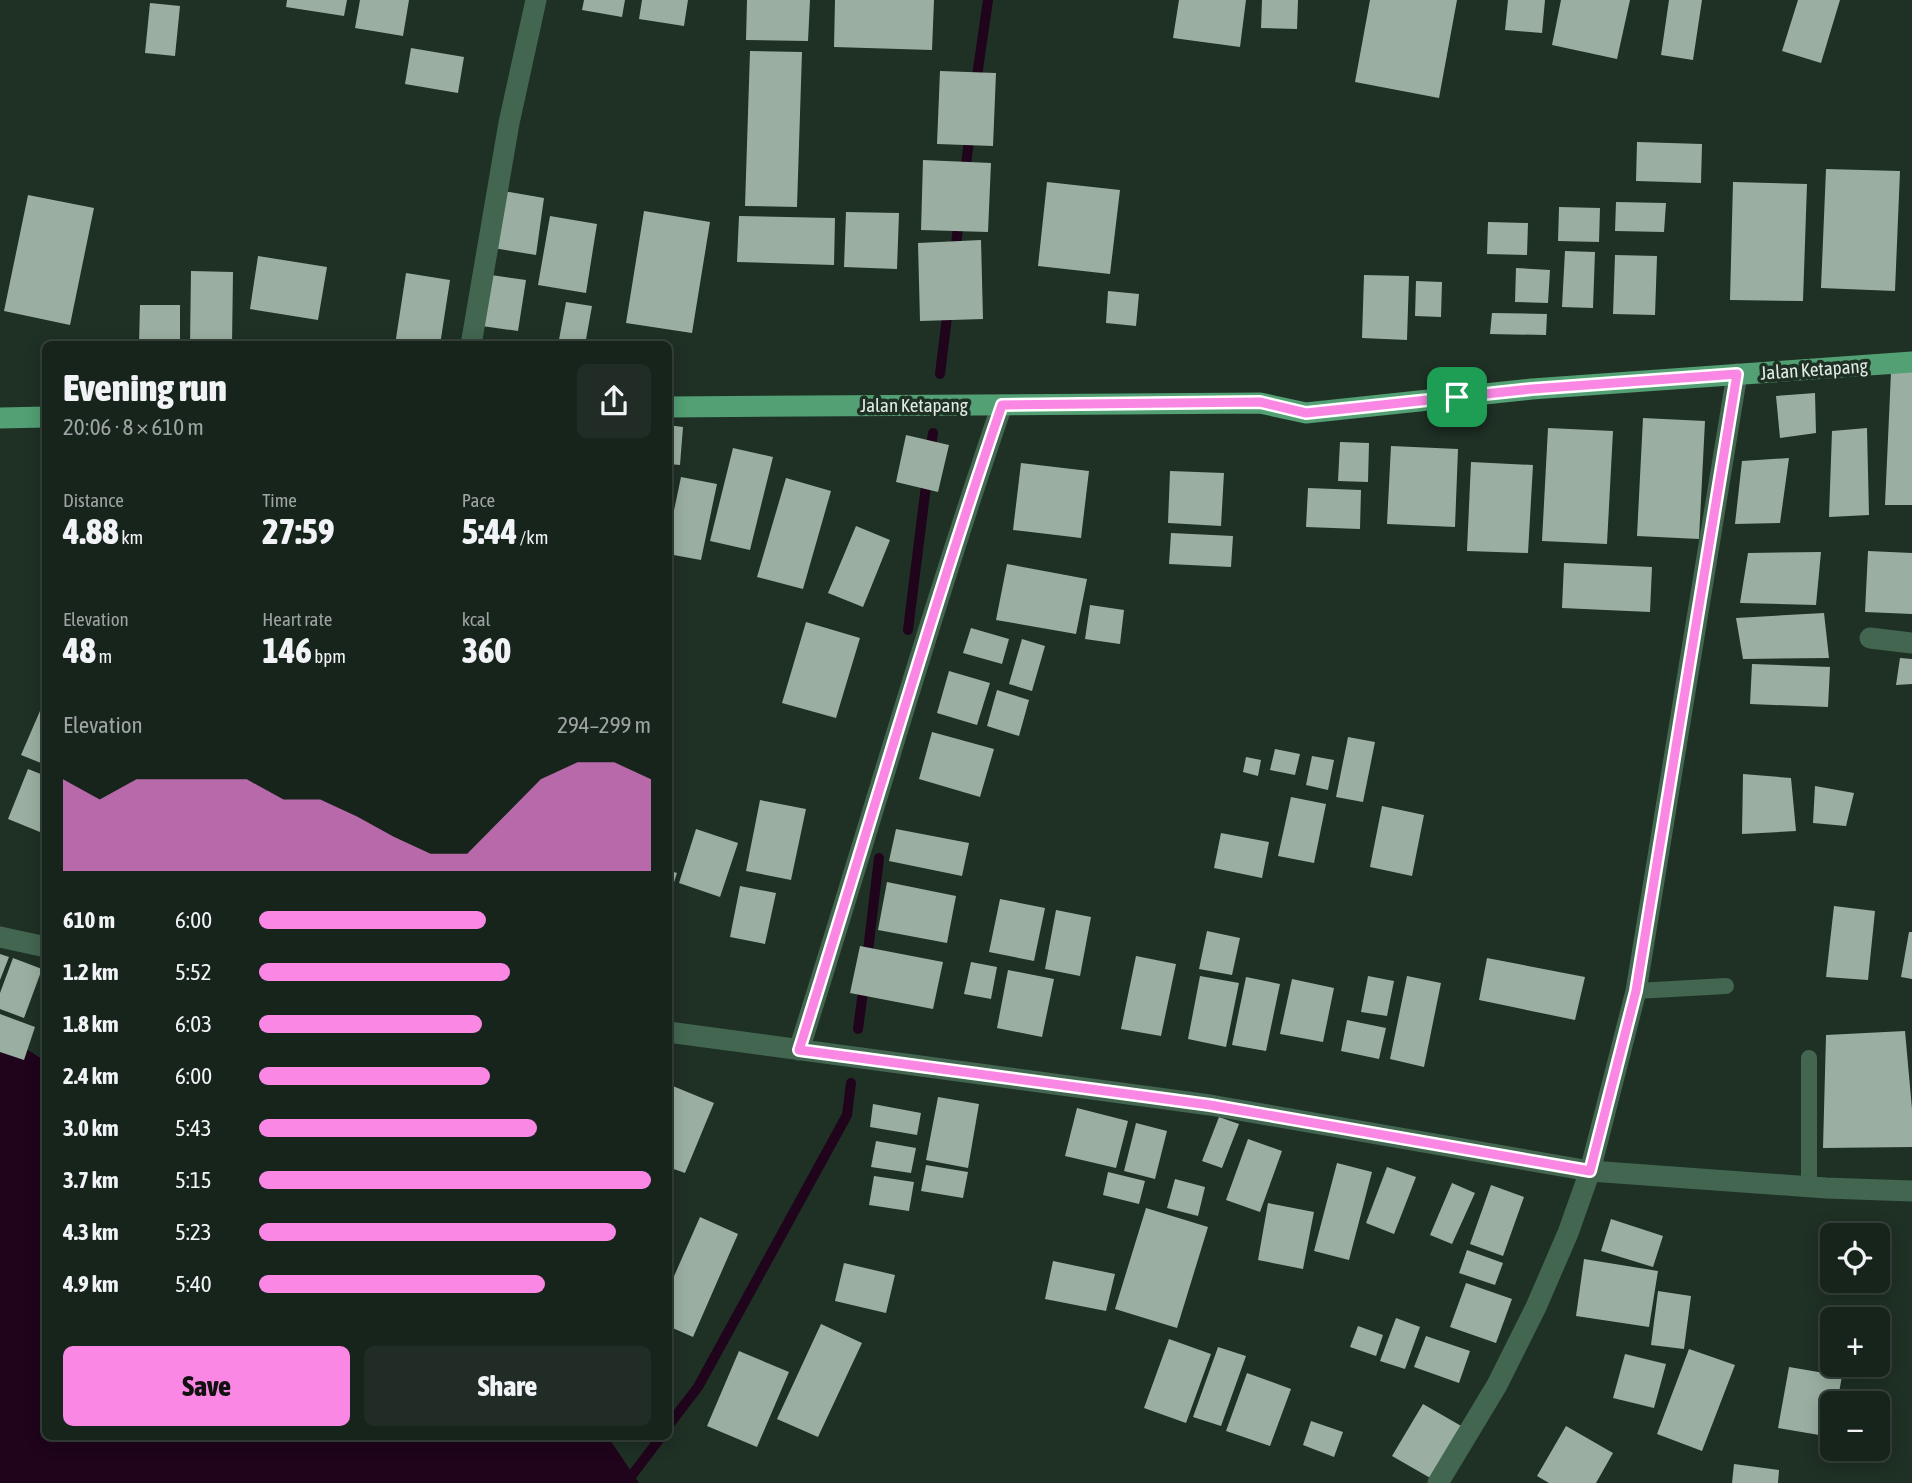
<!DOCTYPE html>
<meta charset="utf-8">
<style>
:root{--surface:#17241c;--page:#202c25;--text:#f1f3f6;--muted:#9ea4a3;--line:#36413b;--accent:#fb87e5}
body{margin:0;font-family:"Asap Condensed",sans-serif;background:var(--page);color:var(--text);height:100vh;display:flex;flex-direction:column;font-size:26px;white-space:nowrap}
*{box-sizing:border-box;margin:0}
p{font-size:23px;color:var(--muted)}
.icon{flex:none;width:38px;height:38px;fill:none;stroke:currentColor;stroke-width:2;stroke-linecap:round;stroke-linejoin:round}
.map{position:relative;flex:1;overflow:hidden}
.drawer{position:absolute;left:42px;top:341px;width:630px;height:1099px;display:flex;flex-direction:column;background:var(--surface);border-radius:10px;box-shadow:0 4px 18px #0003,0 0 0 2px var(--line)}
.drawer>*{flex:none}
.buttons{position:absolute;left:1820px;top:1223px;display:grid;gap:14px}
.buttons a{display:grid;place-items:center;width:70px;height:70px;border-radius:10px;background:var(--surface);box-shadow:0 4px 18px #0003,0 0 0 2px var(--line);font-size:35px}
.pin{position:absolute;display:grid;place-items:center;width:60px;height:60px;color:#fff;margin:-30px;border-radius:14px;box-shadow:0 4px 10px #0006}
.round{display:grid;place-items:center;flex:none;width:74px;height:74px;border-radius:10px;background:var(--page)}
.head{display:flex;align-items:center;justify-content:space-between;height:119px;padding:0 21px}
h1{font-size:38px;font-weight:800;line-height:52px}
.metrics{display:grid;grid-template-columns:repeat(3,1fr);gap:10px;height:119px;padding:7px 21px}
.metrics div{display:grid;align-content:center}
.metrics b{font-size:35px;font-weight:800}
.metrics small{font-size:19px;font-weight:400}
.metrics p{font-size:19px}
.chart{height:196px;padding:14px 21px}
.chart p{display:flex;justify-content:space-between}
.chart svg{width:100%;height:126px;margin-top:7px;fill:var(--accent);opacity:.7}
.primary-button{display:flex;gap:14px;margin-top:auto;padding:14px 21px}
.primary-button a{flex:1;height:80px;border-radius:10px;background:var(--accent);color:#111;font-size:28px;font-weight:800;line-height:80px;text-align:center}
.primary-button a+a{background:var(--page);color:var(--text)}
ul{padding:0 21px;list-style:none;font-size:23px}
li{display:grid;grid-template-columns:112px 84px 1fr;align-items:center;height:52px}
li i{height:18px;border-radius:9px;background:var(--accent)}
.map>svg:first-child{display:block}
.water{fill:#1f041b}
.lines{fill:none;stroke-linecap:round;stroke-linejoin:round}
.stream{stroke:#1f041b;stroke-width:10}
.building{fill:#9aafa1}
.lane{stroke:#426650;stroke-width:16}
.street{stroke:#426650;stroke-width:21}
.primary{stroke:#52a073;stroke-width:21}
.route-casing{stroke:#fff;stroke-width:14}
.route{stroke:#fb87e5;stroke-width:9}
.labels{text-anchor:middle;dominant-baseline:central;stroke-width:7;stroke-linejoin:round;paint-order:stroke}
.street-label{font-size:19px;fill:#e1ebe4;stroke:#1f3025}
</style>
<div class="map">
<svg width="1912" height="1483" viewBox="0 0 1912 1483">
<rect width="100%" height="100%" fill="#1f3025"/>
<!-- water -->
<path class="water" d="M 0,1032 L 45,1061 L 46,1437 L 608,1437 L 639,1483 L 0,1483 Z"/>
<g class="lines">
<!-- stream -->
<path class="stream" d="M 976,83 L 988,0
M 965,173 L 970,132
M 955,253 L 959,219
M 940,374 L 948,309
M 930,453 L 933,433
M 908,630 L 927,478
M 867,959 L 879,858
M 858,1029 L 864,984
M 668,1426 L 698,1387 L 847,1115 L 851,1083
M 626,1483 L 661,1437"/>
</g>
<!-- building -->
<path class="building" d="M 287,0 L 347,0 L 344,16 L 286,7 Z
M 360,0 L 409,0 L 403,36 L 355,28 Z
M 584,0 L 625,0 L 622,17 L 582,10 Z
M 642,0 L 688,0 L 684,26 L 639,19 Z
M 747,0 L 810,0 L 808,41 L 746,40 Z
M 835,0 L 934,0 L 932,50 L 834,47 Z
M 1179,0 L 1246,0 L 1240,47 L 1173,38 Z
M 1262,0 L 1298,0 L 1297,29 L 1261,28 Z
M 1370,0 L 1457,0 L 1439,98 L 1355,82 Z
M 1508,0 L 1545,0 L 1542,33 L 1505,30 Z
M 1561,0 L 1630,0 L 1617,59 L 1552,45 Z
M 1669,0 L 1702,0 L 1693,60 L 1661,55 Z
M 1798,0 L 1840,0 L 1821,63 L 1782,51 Z
M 150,3 L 180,6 L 175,56 L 145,53 Z
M 411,48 L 464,57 L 458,93 L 405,84 Z
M 750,51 L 802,52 L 797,207 L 745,206 Z
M 940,71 L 996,73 L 993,146 L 937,144 Z
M 1637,142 L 1702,144 L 1701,183 L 1636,181 Z
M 923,160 L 991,163 L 988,232 L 921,230 Z
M 1826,169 L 1900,171 L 1895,291 L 1821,288 Z
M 1047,182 L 1120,190 L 1110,274 L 1038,266 Z
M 1733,182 L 1807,184 L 1803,301 L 1730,300 Z
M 503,191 L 544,198 L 536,255 L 493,248 Z
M 28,195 L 94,208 L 70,325 L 4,311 Z
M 1616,202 L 1666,203 L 1664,232 L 1615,231 Z
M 1559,207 L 1600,208 L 1599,242 L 1558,241 Z
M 644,211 L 710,222 L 692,333 L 626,323 Z
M 846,212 L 899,213 L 897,269 L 844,267 Z
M 550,216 L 597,224 L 586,293 L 538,285 Z
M 739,216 L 835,218 L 834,265 L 737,262 Z
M 1488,222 L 1528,223 L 1527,255 L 1487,254 Z
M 981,240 L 983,319 L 920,321 L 918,243 Z
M 1565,251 L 1595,252 L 1593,308 L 1562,307 Z
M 1615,255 L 1657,256 L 1655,315 L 1613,314 Z
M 258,256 L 327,267 L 318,320 L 250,309 Z
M 1516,268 L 1550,270 L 1548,303 L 1515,302 Z
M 191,271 L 233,272 L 232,345 L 190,345 Z
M 406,273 L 450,280 L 440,345 L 395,345 Z
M 484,274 L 526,280 L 518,331 L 475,325 Z
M 1364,275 L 1409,276 L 1407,340 L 1362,338 Z
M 1416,281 L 1442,282 L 1441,317 L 1415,316 Z
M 1108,291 L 1139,294 L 1136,326 L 1106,323 Z
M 566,302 L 592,306 L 585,345 L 558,345 Z
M 140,305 L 180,305 L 180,345 L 139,345 Z
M 1492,313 L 1547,314 L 1546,335 L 1490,334 Z
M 1891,372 L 1912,372 L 1912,505 L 1885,505 Z
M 1815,393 L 1816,433 L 1780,438 L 1776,396 Z
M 1643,418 L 1705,421 L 1699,539 L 1637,536 Z
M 668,425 L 683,427 L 680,465 L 668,464 Z
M 1548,428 L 1613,431 L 1607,544 L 1542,541 Z
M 1867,428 L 1869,515 L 1829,517 L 1832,431 Z
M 906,435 L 949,445 L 938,492 L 896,482 Z
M 1340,442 L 1369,443 L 1368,482 L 1338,481 Z
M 1391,446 L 1458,449 L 1455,527 L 1387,524 Z
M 733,448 L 773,457 L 750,550 L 710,541 Z
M 1789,458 L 1780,523 L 1735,524 L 1742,461 Z
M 1471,462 L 1533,465 L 1528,553 L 1467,551 Z
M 1021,463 L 1089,471 L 1081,538 L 1013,530 Z
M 1170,471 L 1224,473 L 1221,526 L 1168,523 Z
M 681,477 L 717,484 L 701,560 L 668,554 L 668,539 Z
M 786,478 L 831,491 L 803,589 L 757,577 Z
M 1308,488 L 1361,490 L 1360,529 L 1306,527 Z
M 856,526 L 890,540 L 863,607 L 828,593 Z
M 1171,533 L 1233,536 L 1231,567 L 1169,564 Z
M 1868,551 L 1912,553 L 1912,614 L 1865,612 Z
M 1821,552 L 1816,605 L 1740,603 L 1748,553 Z
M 1564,563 L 1652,567 L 1650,612 L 1562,608 Z
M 1007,564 L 1087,579 L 1076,634 L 996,620 Z
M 1090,605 L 1124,610 L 1120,644 L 1085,639 Z
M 1824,613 L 1829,658 L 1743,659 L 1736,618 Z
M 806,622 L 860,638 L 836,718 L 782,703 Z
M 971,628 L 1009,639 L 1002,664 L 963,653 Z
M 1022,639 L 1045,646 L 1032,691 L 1009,684 Z
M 1900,658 L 1912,659 L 1912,684 L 1896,685 Z
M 1752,664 L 1830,667 L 1828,707 L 1750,704 Z
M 949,671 L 990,683 L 977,725 L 937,713 Z
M 997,690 L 1029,700 L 1019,736 L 987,726 Z
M 46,697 L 46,765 L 21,755 Z
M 932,732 L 994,749 L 980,797 L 919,779 Z
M 1348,737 L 1375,742 L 1363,802 L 1336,797 Z
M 1275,749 L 1300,754 L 1295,775 L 1270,770 Z
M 1312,756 L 1334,760 L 1328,790 L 1306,785 Z
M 1246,757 L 1261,760 L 1258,776 L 1243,772 Z
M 28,769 L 46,776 L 46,818 L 40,832 L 8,819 Z
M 1743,774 L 1791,778 L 1796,831 L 1742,834 Z
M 1815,786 L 1854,793 L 1846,826 L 1813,823 Z
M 1291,797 L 1326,804 L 1314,863 L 1278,856 Z
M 760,800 L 806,809 L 791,880 L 746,871 Z
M 1382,806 L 1424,815 L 1412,876 L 1370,867 Z
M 696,829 L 738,843 L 720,897 L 679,883 Z
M 896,829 L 969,843 L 962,876 L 889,861 Z
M 1221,833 L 1269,842 L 1262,878 L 1214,868 Z
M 668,870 L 677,873 L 669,898 L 668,898 Z
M 887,882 L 956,896 L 947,943 L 878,930 Z
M 740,886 L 776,893 L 765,944 L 730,937 Z
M 1000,899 L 1045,908 L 1034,961 L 989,952 Z
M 1834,906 L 1875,911 L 1868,980 L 1826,977 Z
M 1056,910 L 1091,917 L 1080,976 L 1045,969 Z
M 1207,931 L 1240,938 L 1232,975 L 1199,969 Z
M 1909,932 L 1912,932 L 1912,979 L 1901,977 Z
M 860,946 L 943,962 L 933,1009 L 850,993 Z
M 0,954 L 9,957 L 0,980 Z
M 1136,956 L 1176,964 L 1161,1036 L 1121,1029 Z
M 13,958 L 42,969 L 24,1018 L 0,1009 L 0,993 Z
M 1487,958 L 1585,977 L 1575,1020 L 1479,1000 Z
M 971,962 L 997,967 L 991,999 L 964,994 Z
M 1008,970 L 1054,979 L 1042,1037 L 997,1028 Z
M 1200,976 L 1239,983 L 1226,1047 L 1188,1039 Z
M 1368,976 L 1394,981 L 1387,1016 L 1361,1012 Z
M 1407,976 L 1441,983 L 1424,1067 L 1390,1059 Z
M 1246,977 L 1280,984 L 1266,1051 L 1232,1045 Z
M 1292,979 L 1334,988 L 1323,1042 L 1280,1034 Z
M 0,1014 L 35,1027 L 24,1060 L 0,1052 Z
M 1347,1020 L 1386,1028 L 1379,1059 L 1341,1051 Z
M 1905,1031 L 1912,1109 L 1912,1147 L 1823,1148 L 1826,1035 Z
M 668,1084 L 714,1103 L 685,1173 L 668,1167 Z
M 938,1097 L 979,1104 L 968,1168 L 926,1160 Z
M 873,1104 L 921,1113 L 917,1135 L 870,1127 Z
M 1077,1108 L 1128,1121 L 1116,1168 L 1065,1156 Z
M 1219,1117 L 1239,1124 L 1222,1168 L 1202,1161 Z
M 1136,1123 L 1167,1131 L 1155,1179 L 1124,1171 Z
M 1248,1139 L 1282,1151 L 1260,1212 L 1226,1200 Z
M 876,1141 L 916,1148 L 911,1173 L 871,1167 Z
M 1337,1163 L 1372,1172 L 1349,1260 L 1314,1251 Z
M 926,1165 L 968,1172 L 963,1198 L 921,1191 Z
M 1387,1167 L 1416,1177 L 1394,1234 L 1366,1223 Z
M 1108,1172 L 1145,1181 L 1139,1204 L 1103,1195 Z
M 874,1176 L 914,1182 L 909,1211 L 869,1205 Z
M 1175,1179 L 1205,1187 L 1198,1216 L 1167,1208 Z
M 1452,1183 L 1475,1193 L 1452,1244 L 1430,1235 Z
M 1491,1185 L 1524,1197 L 1503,1256 L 1470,1244 Z
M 1268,1203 L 1314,1212 L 1303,1269 L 1258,1260 Z
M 1146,1208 L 1208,1227 L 1177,1328 L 1115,1309 Z
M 700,1217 L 738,1234 L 693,1337 L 668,1326 L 668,1290 Z
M 1611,1219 L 1663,1236 L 1653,1267 L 1601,1251 Z
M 1467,1250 L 1503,1263 L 1495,1285 L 1459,1273 Z
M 1584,1259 L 1658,1271 L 1649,1327 L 1576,1316 Z
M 1053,1261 L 1115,1274 L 1106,1311 L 1045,1299 Z
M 844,1263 L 895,1275 L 886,1313 L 835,1301 Z
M 1466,1283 L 1512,1299 L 1496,1343 L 1450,1327 Z
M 1658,1291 L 1691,1296 L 1684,1349 L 1651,1345 Z
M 1396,1318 L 1420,1327 L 1405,1369 L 1380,1361 Z
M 821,1324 L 862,1343 L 818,1437 L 777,1419 Z
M 1358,1326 L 1383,1335 L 1376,1356 L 1350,1347 Z
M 1426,1336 L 1470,1351 L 1459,1383 L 1414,1367 Z
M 1169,1339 L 1211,1354 L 1186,1423 L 1144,1408 Z
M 1218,1347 L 1246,1356 L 1221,1426 L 1193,1417 Z
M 1689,1349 L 1735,1365 L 1702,1451 L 1657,1434 Z
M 739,1351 L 789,1372 L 757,1447 L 707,1426 Z
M 1625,1354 L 1666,1364 L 1654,1408 L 1613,1398 Z
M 1789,1367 L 1842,1376 L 1837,1404 L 1832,1404 L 1831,1437 L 1778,1428 Z
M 1247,1373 L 1291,1389 L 1270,1446 L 1226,1431 Z
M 1423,1404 L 1463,1427 L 1432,1479 L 1392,1456 Z
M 1311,1421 L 1343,1432 L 1334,1457 L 1303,1445 Z
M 1566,1426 L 1613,1453 L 1596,1483 L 1549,1483 L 1537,1476 Z
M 1734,1464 L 1779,1470 L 1778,1483 L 1732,1483 Z"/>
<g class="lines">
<!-- lane -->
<path class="lane" d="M 1636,991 L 1726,986
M 1809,1058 L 1809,1187"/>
<!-- street -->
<path class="street" d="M 471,345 L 509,123 L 536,0
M 1870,638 L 1912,643
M 0,937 L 46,947
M 668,1032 L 1210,1105 L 1590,1171 L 1826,1188 L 1912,1191
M 799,1050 C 867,835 929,618 1002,405
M 1438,1483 L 1497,1385 L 1536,1307 L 1568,1233 L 1590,1171 L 1636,991 L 1737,374"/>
<!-- primary -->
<path class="primary" d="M 668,407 L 1260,403 L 1306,413 L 1532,389 L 1912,362
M 0,418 L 46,417"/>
</g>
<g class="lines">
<!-- route casing -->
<g class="route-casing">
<path id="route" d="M 1737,374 L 1636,991 L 1590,1171 L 1210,1105 L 799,1050 C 867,835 929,618 1002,405 L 1260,402 L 1306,413 L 1532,389 Z"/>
</g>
<!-- route -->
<use href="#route" class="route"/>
</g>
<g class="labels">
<!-- street labels -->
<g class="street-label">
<text transform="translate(1814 369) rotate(-4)">Jalan Ketapang</text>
<text x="914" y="405">Jalan Ketapang</text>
</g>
</g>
</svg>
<div class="buttons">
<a><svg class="icon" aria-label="locate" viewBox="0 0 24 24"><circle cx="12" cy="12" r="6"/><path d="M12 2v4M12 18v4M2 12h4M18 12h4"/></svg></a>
<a>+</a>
<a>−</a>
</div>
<div class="pin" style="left:1457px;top:397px;background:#1e9e55"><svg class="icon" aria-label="arrive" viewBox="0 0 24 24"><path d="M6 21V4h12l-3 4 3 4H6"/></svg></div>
<section class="drawer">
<div class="head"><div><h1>Evening run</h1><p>20:06 · 8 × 610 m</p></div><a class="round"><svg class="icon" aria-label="share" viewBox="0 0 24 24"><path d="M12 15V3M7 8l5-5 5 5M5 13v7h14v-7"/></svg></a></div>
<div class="metrics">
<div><p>Distance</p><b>4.88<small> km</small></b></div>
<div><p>Time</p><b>27:59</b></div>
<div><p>Pace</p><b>5:44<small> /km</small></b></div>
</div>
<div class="metrics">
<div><p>Elevation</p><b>48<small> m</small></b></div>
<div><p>Heart rate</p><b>146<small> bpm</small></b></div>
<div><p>kcal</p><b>360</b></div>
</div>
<div class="chart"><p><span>Elevation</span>294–299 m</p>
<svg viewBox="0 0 160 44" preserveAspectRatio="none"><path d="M0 44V12L10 19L20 12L30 12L40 12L50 12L60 19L70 19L80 25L90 32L100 38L110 38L120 25L130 12L140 6L150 6L160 12V44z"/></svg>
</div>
<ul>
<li><b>610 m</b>6:00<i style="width:58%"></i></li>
<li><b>1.2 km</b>5:52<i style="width:64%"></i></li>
<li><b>1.8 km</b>6:03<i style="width:57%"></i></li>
<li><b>2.4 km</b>6:00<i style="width:59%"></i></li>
<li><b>3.0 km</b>5:43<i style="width:71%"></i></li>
<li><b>3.7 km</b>5:15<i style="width:100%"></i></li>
<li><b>4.3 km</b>5:23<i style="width:91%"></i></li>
<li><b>4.9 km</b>5:40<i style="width:73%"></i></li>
</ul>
<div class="primary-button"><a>Save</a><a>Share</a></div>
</section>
</div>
